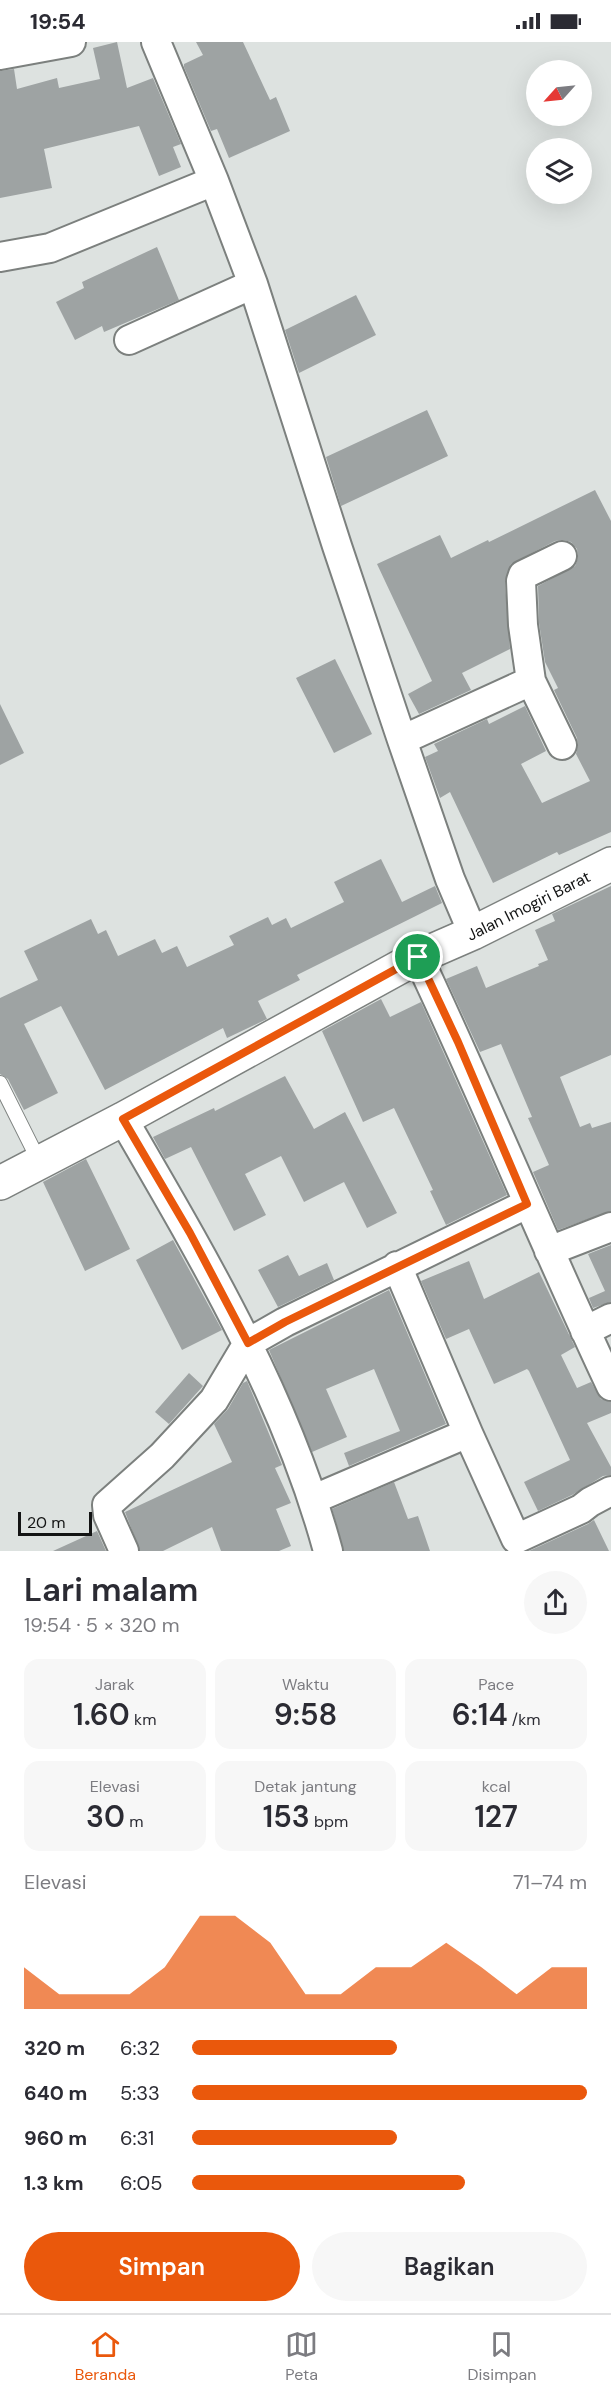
<!DOCTYPE html>
<html lang="id">
<meta charset="utf-8">
<style>
:root{--surface:#fff;--page:#f7f7f7;--text:#2b2b33;--muted:#7c7c81;--line:#e1e1e2;--accent:#ea580c}
body{margin:0;font-family:"DM Sans",sans-serif;background:var(--page);color:var(--text);height:100vh;display:flex;flex-direction:column;font-size:22px;white-space:nowrap}
*{box-sizing:border-box;margin:0}
p{font-size:20px;color:var(--muted)}
.icon{flex:none;width:33px;height:33px;fill:none;stroke:currentColor;stroke-width:2;stroke-linecap:round;stroke-linejoin:round}
.map{position:relative;height:1509px;overflow:hidden}
.sheet{display:flex;flex-direction:column;background:var(--surface);flex:1}
.sheet>*{flex:none}
.needle{width:39px;rotate:243deg}
.tools{position:absolute;left:526px;top:18px;display:grid;gap:12px}
.tools a{display:grid;place-items:center;width:66px;height:66px;border-radius:50%;background:var(--surface);box-shadow:0 6px 24px #0002;font-size:30px}
.scale{position:absolute;left:18px;bottom:15px;width:74px;box-sizing:border-box;padding-left:6px;border:3px solid #131414;border-top:0;font-size:16px;line-height:21px;white-space:nowrap;color:#131414;-webkit-text-stroke:4px #dde2e0;paint-order:stroke}
.pin{position:absolute;display:grid;place-items:center;width:51px;height:51px;color:#fff;margin:-26px;border:3px solid #fff;border-radius:50%;box-shadow:0 2px 6px #0007}
.round{display:grid;place-items:center;flex:none;width:63px;height:63px;border-radius:32px;background:var(--page)}
.headline{display:flex;align-items:center;justify-content:space-between;height:102px;padding:0 24px}
h1{font-size:33px;font-weight:600;line-height:45px}
.figures{display:grid;grid-template-columns:repeat(3,1fr);gap:9px;height:102px;padding:6px 24px}
.figures div{display:grid;align-content:center;border-radius:15px;background:var(--page);text-align:center}
.figures b{font-size:30px;font-weight:600}
.figures small{font-size:16px;font-weight:400}
.figures p{font-size:16px}
.chart{height:168px;padding:12px 24px}
.chart p{display:flex;justify-content:space-between}
.chart svg{width:100%;height:108px;margin-top:6px;fill:var(--accent);opacity:.7}
.button{display:flex;gap:12px;margin-top:auto;padding:12px 24px}
.button a{flex:1;height:69px;border-radius:36px;background:var(--accent);color:#fff;font-size:24px;font-weight:600;line-height:69px;text-align:center}
.button a+a{background:var(--page);color:var(--text)}
ul{padding:0 24px;list-style:none;font-size:20px}
li{display:grid;grid-template-columns:96px 72px 1fr;align-items:center;height:45px}
li i{height:15px;border-radius:8px;background:var(--accent)}
.status{display:flex;justify-content:space-between;align-items:center;height:42px;padding:0 30px;background:var(--surface);direction:ltr}
.status svg{height:16px;fill:currentColor}
.menu{display:flex;justify-content:space-around;align-items:center;height:84px;border-top:2px solid var(--line);background:var(--surface);font-size:16px;color:var(--muted)}
.menu a{display:grid;justify-items:center;gap:3px}
.menu .on{color:var(--accent)}
.map>svg:first-child{display:block}
.building{fill:#9ea3a3}
.lines{fill:none;stroke-linecap:round;stroke-linejoin:round}
.service-casing{stroke:#7c807e;stroke-width:16}
.minor-casing{stroke:#7c807e;stroke-width:32}
.secondary-casing{stroke:#7c807e;stroke-width:36}
.service{stroke:#fff;stroke-width:14}
.minor{stroke:#fff;stroke-width:28}
.secondary{stroke:#fff;stroke-width:33}
.route-casing{stroke:#fff;stroke-width:12}
.route{stroke:#ea580c;stroke-width:8}
.labels{text-anchor:middle;dominant-baseline:central;stroke-width:4.5;stroke-linejoin:round;paint-order:stroke}
.street-label{font-size:16px;fill:#131414;stroke:#dde2e0}
</style>
<div class="status"><b>19:54</b><svg viewBox="0 0 49 12"><path d="M0 12V9h3v3zM5 12V6h3v6zM10 12V3h3v9zM15 12V0h3v12zM26 1h20v11H26zM47 4h2v5h-2z"/></svg></div>
<div class="map">
<svg width="611" height="1509" viewBox="0 0 611 1509">
<rect width="100%" height="100%" fill="#dde2e0"/>
<!-- building -->
<path class="building" d="M 117,0 L 127,46 L 153,36 L 181,102 L 173,105 L 181,125 L 159,134 L 139,84 L 44,107 L 52,146 L 0,156 L 0,29 L 14,27 L 17,47 L 57,36 L 59,46 L 100,37 L 93,6 Z
M 196,0 L 243,0 L 270,58 L 276,55 L 290,89 L 229,116 L 217,87 L 211,89 L 184,25 L 184,22 L 203,13 Z
M 157,205 L 179,258 L 104,290 L 102,284 L 75,298 L 56,260 L 84,246 L 82,240 Z
M 356,253 L 376,293 L 299,331 L 285,288 Z
M 427,368 L 448,414 L 341,464 L 326,415 Z
M 595,448 L 611,479 L 611,790 L 559,813 L 557,810 L 493,841 L 450,750 L 440,756 L 425,715 L 438,709 L 434,702 L 487,677 L 489,682 L 525,664 L 546,709 L 521,722 L 542,761 L 590,739 L 576,712 L 578,704 L 577,696 L 554,648 L 558,646 L 545,620 L 539,581 L 538,544 L 575,524 L 578,516 L 577,507 L 571,500 L 564,498 L 555,499 L 511,522 L 505,540 L 510,607 L 462,631 L 471,648 L 419,672 L 408,652 L 432,639 L 377,522 L 440,493 L 451,516 L 488,498 L 489,500 Z
M 335,617 L 372,692 L 334,711 L 296,636 Z
M 0,662 L 24,711 L 0,723 Z
M 381,817 L 402,860 L 435,844 L 442,861 L 297,933 L 300,938 L 258,959 L 267,977 L 227,996 L 223,986 L 105,1048 L 61,964 L 24,982 L 58,1051 L 24,1068 L 8,1037 L 0,1032 L 0,956 L 38,938 L 24,909 L 91,877 L 98,892 L 106,888 L 118,914 L 155,897 L 162,911 L 177,904 L 187,925 L 234,903 L 229,894 L 268,875 L 272,883 L 286,876 L 291,886 L 344,860 L 334,840 Z
M 611,844 L 611,1013 L 560,1035 L 580,1085 L 590,1081 L 592,1086 L 611,1080 L 611,1169 L 558,1188 L 533,1130 L 549,1123 L 528,1076 L 532,1075 L 501,1002 L 480,1010 L 446,937 L 477,924 L 486,946 L 539,924 L 538,922 L 548,918 L 535,888 L 555,879 L 552,872 Z
M 381,957 L 390,975 L 421,960 L 507,1153 L 446,1183 L 430,1149 L 433,1148 L 394,1066 L 363,1080 L 322,989 Z
M 285,1034 L 314,1087 L 345,1070 L 397,1171 L 367,1186 L 344,1140 L 304,1160 L 281,1114 L 245,1132 L 266,1173 L 234,1189 L 191,1105 L 165,1117 L 153,1095 L 214,1066 L 215,1069 Z
M 86,1117 L 130,1207 L 85,1229 L 43,1140 Z
M 173,1198 L 222,1288 L 182,1308 L 136,1218 Z
M 611,1203 L 611,1260 L 593,1266 L 589,1256 L 605,1249 L 588,1212 Z
M 288,1213 L 299,1234 L 327,1221 L 334,1238 L 278,1265 L 258,1228 Z
M 469,1219 L 484,1257 L 539,1230 L 575,1305 L 561,1313 L 577,1346 L 591,1340 L 601,1357 L 611,1360 L 611,1371 L 587,1381 L 611,1425 L 611,1433 L 603,1434 L 572,1453 L 538,1469 L 524,1440 L 570,1418 L 529,1329 L 527,1327 L 494,1342 L 469,1287 L 446,1297 L 421,1239 Z
M 389,1248 L 446,1382 L 349,1424 L 344,1411 L 400,1389 L 374,1327 L 326,1347 L 347,1395 L 312,1410 L 269,1308 Z
M 189,1331 L 203,1344 L 169,1382 L 155,1370 Z
M 247,1339 L 282,1423 L 275,1426 L 291,1461 L 276,1467 L 291,1504 L 279,1509 L 221,1509 L 212,1485 L 163,1509 L 140,1509 L 125,1470 L 232,1420 L 214,1382 L 228,1367 L 243,1341 Z
M 394,1440 L 408,1477 L 418,1474 L 430,1509 L 344,1509 L 332,1467 Z
M 594,1478 L 609,1509 L 529,1509 L 588,1482 Z
M 97,1489 L 106,1509 L 53,1509 Z"/>
<g class="lines">
<!-- service casing -->
<g class="service-casing">
<path id="service" d="M 0,1041 L 40,1121"/>
</g>
<!-- minor casing -->
<g class="minor-casing">
<path id="minor" d="M 156,0 L 214,139 L 253,242 L 337,504 L 402,698 L 450,837 L 473,891
M 0,13 L 71,0
M 0,215 L 50,206 L 214,139
M 129,298 L 253,242
M 562,514 L 523,533 L 521,539 L 523,583 L 531,639 L 562,703
M 402,698 L 531,639
M 418,915 C 485,1057 544,1202 611,1344
M 123,1077 C 203,1215 286,1354 328,1509
M 549,1209 L 611,1185
M 397,1224 L 468,1391
M 585,1289 L 611,1276
M 314,1457 L 468,1391 L 516,1497 L 581,1467 L 590,1460 L 611,1449
M 124,1509 L 108,1473 L 107,1463 L 162,1414 L 214,1358 L 248,1301 L 285,1280 L 527,1162"/>
</g>
<!-- secondary casing -->
<g class="secondary-casing">
<g id="secondary">
<path id="s1" d="M 0,1141 L 123,1077 L 418,915 L 473,891 L 611,822"/>
</g>
</g>
<!-- service -->
<use href="#service" class="service"/>
<!-- minor -->
<use href="#minor" class="minor"/>
<!-- secondary -->
<use href="#secondary" class="secondary"/>
</g>
<g class="lines">
<!-- route casing -->
<g class="route-casing">
<path id="route" d="M 418,915 L 458,1000 L 527,1162 L 285,1280 L 248,1301 L 190,1191 L 123,1077 Z"/>
</g>
<!-- route -->
<use href="#route" class="route"/>
</g>
<g class="labels">
<!-- street labels -->
<g class="street-label">
<text stroke="none"><textPath href="#s1" startOffset="597">Jalan Imogiri Barat</textPath></text>
</g>
</g>
</svg>
<div class="tools">
<a><svg class="needle" viewBox="-14 -14 28 28"><path d="M0-13l5 13h-10z" fill="#e53935"/><path d="M0 13l5-13h-10z" fill="#7c7c81"/></svg></a>
<a><svg class="icon" aria-label="layers" viewBox="0 0 24 24"><path d="M12 4l9 5-9 5-9-5zM3 14l9 5 9-5"/></svg></a>
</div>
<div class="scale">20 m</div>
<div class="pin" style="left:418px;top:915px;background:#1e9e55"><svg class="icon" aria-label="arrive" viewBox="0 0 24 24"><path d="M6 21V4h12l-3 4 3 4H6"/></svg></div>
</div>
<section class="sheet">
<div class="headline"><div><h1>Lari malam</h1><p>19:54 · 5 × 320 m</p></div><a class="round"><svg class="icon" aria-label="share" viewBox="0 0 24 24"><path d="M12 15V3M7 8l5-5 5 5M5 13v7h14v-7"/></svg></a></div>
<div class="figures">
<div><p>Jarak</p><b>1.60<small> km</small></b></div>
<div><p>Waktu</p><b>9:58</b></div>
<div><p>Pace</p><b>6:14<small> /km</small></b></div>
</div>
<div class="figures">
<div><p>Elevasi</p><b>30<small> m</small></b></div>
<div><p>Detak jantung</p><b>153<small> bpm</small></b></div>
<div><p>kcal</p><b>127</b></div>
</div>
<div class="chart"><p><span>Elevasi</span>71–74 m</p>
<svg viewBox="0 0 160 44" preserveAspectRatio="none"><path d="M0 44V27L10 38L20 38L30 38L40 27L50 6L60 6L70 17L80 38L90 38L100 27L110 27L120 17L130 27L140 38L150 27L160 27V44z"/></svg>
</div>
<ul>
<li><b>320 m</b>6:32<i style="width:52%"></i></li>
<li><b>640 m</b>5:33<i style="width:100%"></i></li>
<li><b>960 m</b>6:31<i style="width:52%"></i></li>
<li><b>1.3 km</b>6:05<i style="width:69%"></i></li>
</ul>
<div class="button"><a>Simpan</a><a>Bagikan</a></div>
</section>
<nav class="menu">
<a class="on"><svg class="icon" aria-label="home" viewBox="0 0 24 24"><path d="M3 11l9-7 9 7M6 9v11h12V9"/></svg>Beranda</a>
<a><svg class="icon" aria-label="map" viewBox="0 0 24 24"><path d="M3 6l6-2 6 2 6-2v14l-6 2-6-2-6 2zM9 4v14M15 6v14"/></svg>Peta</a>
<a><svg class="icon" aria-label="saved" viewBox="0 0 24 24"><path d="M7 4h10v16l-5-4-5 4z"/></svg>Disimpan</a>
</nav>
